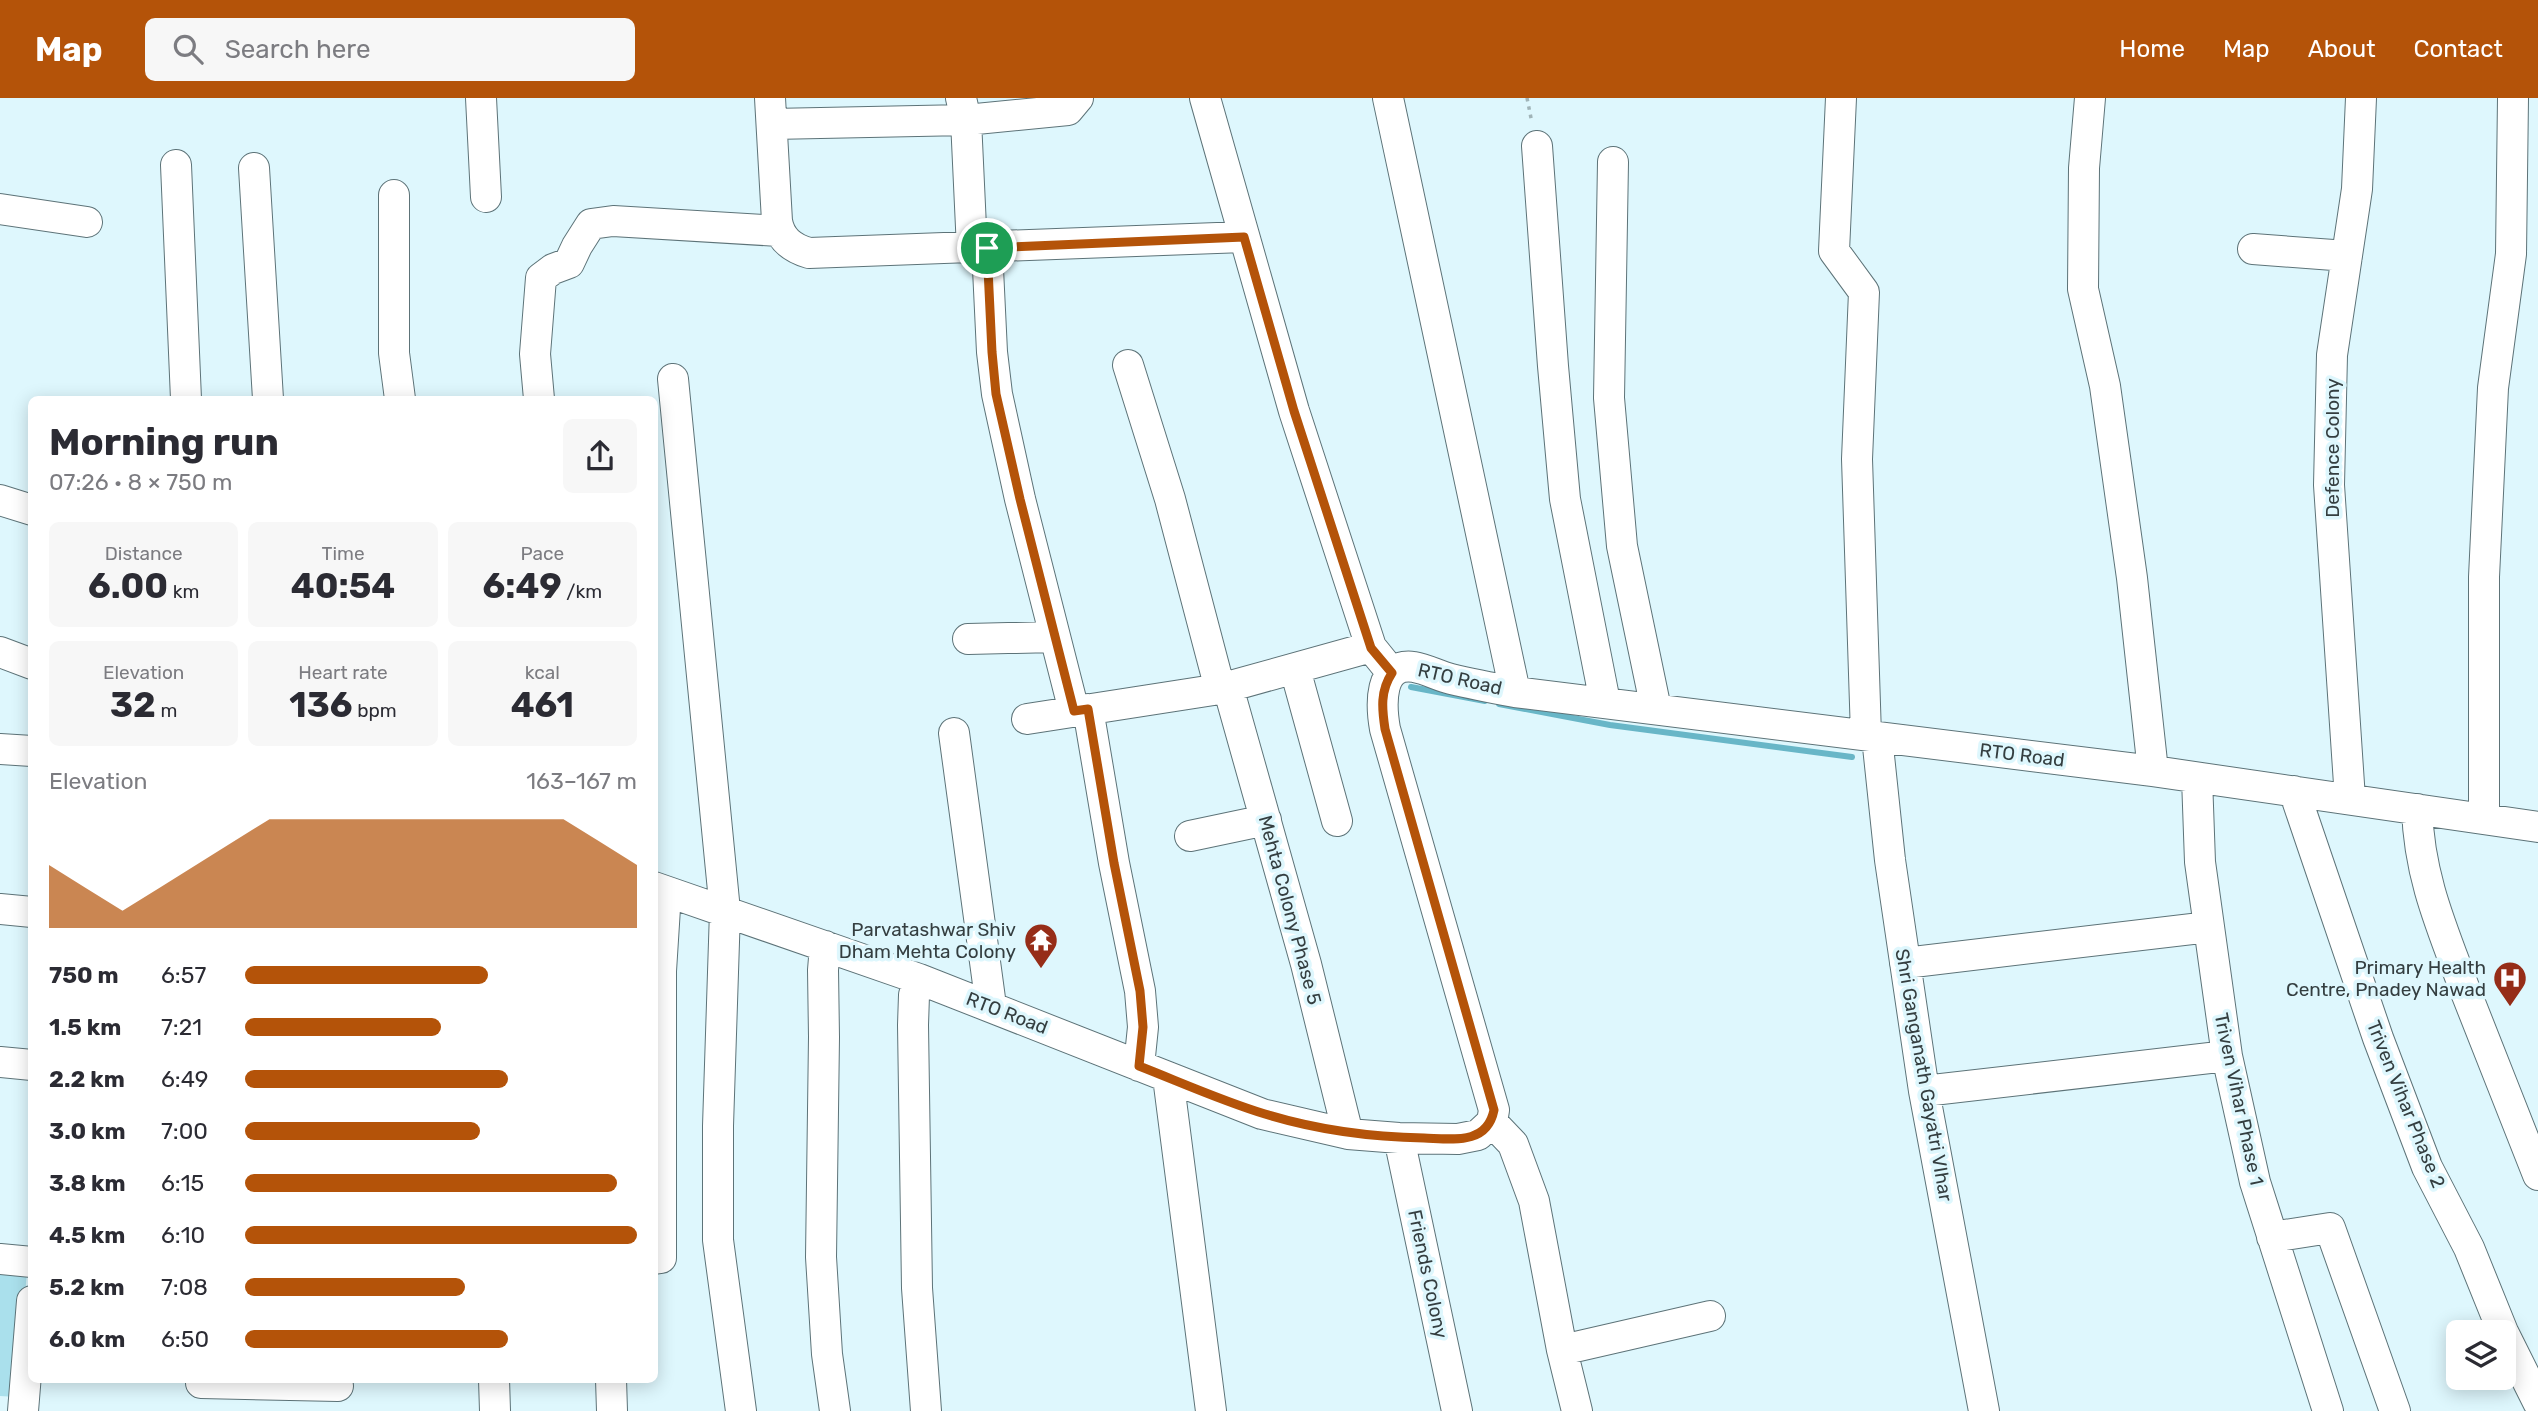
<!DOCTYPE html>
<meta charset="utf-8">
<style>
:root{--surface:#fff;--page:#f7f7f7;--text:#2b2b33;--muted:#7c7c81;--accent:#b45309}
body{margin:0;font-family:Rubik,sans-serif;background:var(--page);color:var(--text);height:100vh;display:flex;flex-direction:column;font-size:26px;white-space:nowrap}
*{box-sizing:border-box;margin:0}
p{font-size:23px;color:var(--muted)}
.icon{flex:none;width:38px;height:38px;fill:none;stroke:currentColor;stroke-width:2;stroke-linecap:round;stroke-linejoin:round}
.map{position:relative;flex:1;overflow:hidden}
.sheet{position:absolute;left:28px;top:298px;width:630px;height:987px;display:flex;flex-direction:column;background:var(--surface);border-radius:10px;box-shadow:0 4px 18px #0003}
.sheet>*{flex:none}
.tools{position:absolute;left:2446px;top:1222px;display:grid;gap:14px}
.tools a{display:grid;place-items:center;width:70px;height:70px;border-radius:10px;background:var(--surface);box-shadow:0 4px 18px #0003;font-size:35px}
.pin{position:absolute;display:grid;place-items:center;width:60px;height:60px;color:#fff;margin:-30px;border:4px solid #fff;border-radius:50%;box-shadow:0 2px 7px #0007}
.round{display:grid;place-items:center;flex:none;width:74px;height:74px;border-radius:10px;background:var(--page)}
.summary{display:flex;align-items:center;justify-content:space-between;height:119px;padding:0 21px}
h1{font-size:38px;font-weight:700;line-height:52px}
.stats{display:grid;grid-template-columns:repeat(3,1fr);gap:10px;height:119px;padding:7px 21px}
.stats div{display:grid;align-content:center;border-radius:10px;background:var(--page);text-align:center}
.stats b{font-size:35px;font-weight:700}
.stats small{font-size:19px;font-weight:400}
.stats p{font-size:19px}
.chart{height:196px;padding:14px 21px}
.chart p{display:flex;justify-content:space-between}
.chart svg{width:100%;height:126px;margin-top:7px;fill:var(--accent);opacity:.7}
ul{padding:0 21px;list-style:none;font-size:23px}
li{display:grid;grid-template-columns:112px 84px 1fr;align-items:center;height:52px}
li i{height:18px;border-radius:9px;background:var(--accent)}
header{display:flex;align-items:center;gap:42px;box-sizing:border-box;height:98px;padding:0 35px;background:var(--accent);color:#fff}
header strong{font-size:33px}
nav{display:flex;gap:38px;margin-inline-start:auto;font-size:24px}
.search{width:490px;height:63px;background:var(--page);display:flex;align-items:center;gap:18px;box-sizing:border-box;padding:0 24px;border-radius:10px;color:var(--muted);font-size:26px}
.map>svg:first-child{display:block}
.green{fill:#aae0ec}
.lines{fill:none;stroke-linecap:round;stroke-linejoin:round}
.stream{stroke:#68b6c7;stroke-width:6}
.minor-casing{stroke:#5d7378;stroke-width:32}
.path{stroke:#a0b4b8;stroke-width:3.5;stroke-dasharray:3.5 5;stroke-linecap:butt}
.minor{stroke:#fff;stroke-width:30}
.route-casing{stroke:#fff;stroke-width:14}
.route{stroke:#b45309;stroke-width:9}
.labels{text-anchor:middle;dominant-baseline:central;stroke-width:7;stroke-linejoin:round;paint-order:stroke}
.street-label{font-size:19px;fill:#343e40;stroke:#def7fd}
.poi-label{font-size:19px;fill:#343e40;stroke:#def7fd;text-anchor:end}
</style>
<header>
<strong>Map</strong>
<div class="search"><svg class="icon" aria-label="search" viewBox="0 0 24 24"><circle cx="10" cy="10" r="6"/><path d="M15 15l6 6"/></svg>Search here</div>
<nav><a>Home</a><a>Map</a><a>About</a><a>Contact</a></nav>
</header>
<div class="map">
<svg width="2538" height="1313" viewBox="0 0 2538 1313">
<rect width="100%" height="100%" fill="#def7fd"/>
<!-- green -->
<path class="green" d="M 0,1172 L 27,1174 L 16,1299 L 0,1298 Z"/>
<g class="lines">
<!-- stream -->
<path class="stream" d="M 1411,589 L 1485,603
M 1499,606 L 1610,627 L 1852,659"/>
<!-- minor casing -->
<g class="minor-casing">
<path id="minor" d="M 481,0 L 486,99
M 770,0 L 777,123 C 780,141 792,150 809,155 L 1244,139
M 961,0 L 966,22 L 972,151
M 1205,0 L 1294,313 L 1371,549 L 1392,575
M 1388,0 L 1515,594
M 1841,0 L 1834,153 L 1864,194 L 1857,361 L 1866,637
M 2090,0 L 2084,70 L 2083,191 L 2105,288 L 2132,480 L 2153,673
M 772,26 L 966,22 L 1068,12 L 1078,0
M 1537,48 L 1553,268 L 1565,401 L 1605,604
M 1613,64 L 1609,300 L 1622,448 L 1656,611
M 176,67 L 186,301
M 254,70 L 268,301
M 394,97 L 394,255 L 400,301
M 0,111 L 87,124
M 987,150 L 992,254 L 997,296 L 1020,401 L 1074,613
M 2253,151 L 2347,158
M 1128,267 L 1170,401 L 1220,591
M 673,281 L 725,813 L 718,1028 L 718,1142 L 741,1313
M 539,301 L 535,256 L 541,180 L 553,171 L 569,165 L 577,148 L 591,126 L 613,123 L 779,133
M 0,402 L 32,412
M 968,541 L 1055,539
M 0,554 L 32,566
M 1295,571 L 1337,723
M 1228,589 L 1306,866 L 1348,1036
M 1088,611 L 1114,765 L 1140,893 L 1143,929 L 1139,968
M 1027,621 L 1220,591 L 1371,549
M 954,635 L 991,908
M 1877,639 L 1890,762 L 1924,993 L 1984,1313
M 0,651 L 32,653
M 2197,680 L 2200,764 L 2227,958 L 2255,1084 L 2328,1313
M 2294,693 L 2378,940 L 2427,1069 L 2469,1150 L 2503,1234
M 2350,701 L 2329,387 L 2332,257 L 2357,91 L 2361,0
M 2417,711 C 2419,779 2442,830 2465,892 C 2489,954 2514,1015 2538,1077
M 2484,721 L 2484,479 L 2493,290 L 2511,156 L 2513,0
M 1190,738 L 1266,722
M 654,789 L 919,881 L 1262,1016 L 1348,1036 L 1399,1040 L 1458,1041 L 1478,1037 L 1492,1024 L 1494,1012 L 1385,631 C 1381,608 1378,564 1414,569 C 1426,571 1439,578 1451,581 C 1472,586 1493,590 1515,594 L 2153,673 L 2538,729
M 0,811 L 32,814
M 825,848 L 823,872 L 824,939 L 821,1159 L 827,1256 L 835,1313
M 1905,865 L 2209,829
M 919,881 L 914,897 L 913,927 L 917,1190 L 926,1313
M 0,964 L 32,967
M 1168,979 L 1211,1313
M 1924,993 L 2227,958
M 1492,1024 L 1513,1046 L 1534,1103 L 1562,1252 L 1577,1313
M 1399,1040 L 1457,1313
M 2272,1139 L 2330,1130 L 2395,1313
M 0,1161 L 32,1164
M 654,1161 L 661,1160 L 661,873 L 666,794
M 2504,1236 L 2538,1304
M 1562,1252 L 1710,1218
M 494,1281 L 495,1313
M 611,1281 L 612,1313
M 201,1285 L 338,1288
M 23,1313 L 32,1203"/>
</g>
<!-- path -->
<path class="path" d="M 1527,0 L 1532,25"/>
<!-- minor -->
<use href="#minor" class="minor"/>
</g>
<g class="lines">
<!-- route casing -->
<g class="route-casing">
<path id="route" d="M 1244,139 L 1294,313 L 1371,550 L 1392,575 C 1380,593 1382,611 1385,631 L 1494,1012 C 1487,1047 1453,1041 1424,1040 C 1369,1039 1317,1032 1265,1016 C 1222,1003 1180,984 1139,968 L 1143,929 L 1140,893 L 1114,765 L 1088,611 L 1074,613 L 1020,401 L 996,296 L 992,254 L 987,150 Z"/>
</g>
<!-- route -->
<use href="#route" class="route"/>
</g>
<!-- icons -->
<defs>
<g id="temple-pin" transform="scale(1.75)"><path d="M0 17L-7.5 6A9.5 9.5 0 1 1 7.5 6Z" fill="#962d18" stroke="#def7fd"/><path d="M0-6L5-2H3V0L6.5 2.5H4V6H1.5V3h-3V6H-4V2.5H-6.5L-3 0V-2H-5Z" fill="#fff"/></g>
<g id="hospital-pin" transform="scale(1.75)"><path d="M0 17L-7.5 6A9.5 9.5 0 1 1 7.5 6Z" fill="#962d18" stroke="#def7fd"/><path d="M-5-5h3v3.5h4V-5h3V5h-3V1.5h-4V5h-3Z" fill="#fff"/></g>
</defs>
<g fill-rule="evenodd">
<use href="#temple-pin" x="1041" y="842"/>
<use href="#hospital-pin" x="2510" y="880"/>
</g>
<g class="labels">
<!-- street labels -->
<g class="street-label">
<text transform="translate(2332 350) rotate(-90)">Defence Colony</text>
<text transform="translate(1460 581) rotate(13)">RTO Road</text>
<text transform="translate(2022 657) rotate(7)">RTO Road</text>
<text transform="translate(1290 812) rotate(75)">Mehta Colony Phase 5</text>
<text transform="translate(1007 915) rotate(21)">RTO Road</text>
<text transform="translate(1924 977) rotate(80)">Shri Ganganath Gayatri VIhar</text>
<text transform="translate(2239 1001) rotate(78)">Triven Vihar Phase 1</text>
<text transform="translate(2406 1006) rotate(68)">Triven Vihar Phase 2</text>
<text transform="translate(1428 1176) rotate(78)">Friends Colony</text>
</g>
<!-- poi labels -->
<g class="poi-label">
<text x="1016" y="831">Parvatashwar Shiv<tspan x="1016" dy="22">Dham Mehta Colony</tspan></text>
<text x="2486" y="869">Primary Health<tspan x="2486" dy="22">Centre, Pnadey Nawad</tspan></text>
</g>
</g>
</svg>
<div class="tools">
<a><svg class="icon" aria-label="layers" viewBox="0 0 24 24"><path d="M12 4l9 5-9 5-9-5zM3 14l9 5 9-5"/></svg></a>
</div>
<div class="pin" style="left:987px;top:150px;background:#1e9e55"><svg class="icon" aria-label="arrive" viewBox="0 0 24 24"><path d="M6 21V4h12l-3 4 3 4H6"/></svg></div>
<section class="sheet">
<div class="summary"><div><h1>Morning run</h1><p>07:26 · 8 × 750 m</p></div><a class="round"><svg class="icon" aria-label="share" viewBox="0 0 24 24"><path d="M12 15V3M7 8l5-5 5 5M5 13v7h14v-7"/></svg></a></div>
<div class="stats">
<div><p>Distance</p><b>6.00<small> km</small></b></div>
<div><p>Time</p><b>40:54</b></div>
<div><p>Pace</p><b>6:49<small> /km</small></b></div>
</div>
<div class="stats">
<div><p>Elevation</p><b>32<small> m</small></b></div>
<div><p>Heart rate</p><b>136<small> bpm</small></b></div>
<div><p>kcal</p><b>461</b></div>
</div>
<div class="chart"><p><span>Elevation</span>163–167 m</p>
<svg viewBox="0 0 160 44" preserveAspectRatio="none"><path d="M0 44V22L10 30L20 38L30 30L40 22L50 14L60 6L70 6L80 6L90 6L100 6L110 6L120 6L130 6L140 6L150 14L160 22V44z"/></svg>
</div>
<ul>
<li><b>750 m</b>6:57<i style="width:62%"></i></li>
<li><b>1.5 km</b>7:21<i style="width:50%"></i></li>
<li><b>2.2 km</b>6:49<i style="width:67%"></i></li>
<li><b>3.0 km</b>7:00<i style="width:60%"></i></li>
<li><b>3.8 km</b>6:15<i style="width:95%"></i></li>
<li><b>4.5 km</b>6:10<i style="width:100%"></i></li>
<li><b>5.2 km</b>7:08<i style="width:56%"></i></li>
<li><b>6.0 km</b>6:50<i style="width:67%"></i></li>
</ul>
</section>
</div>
